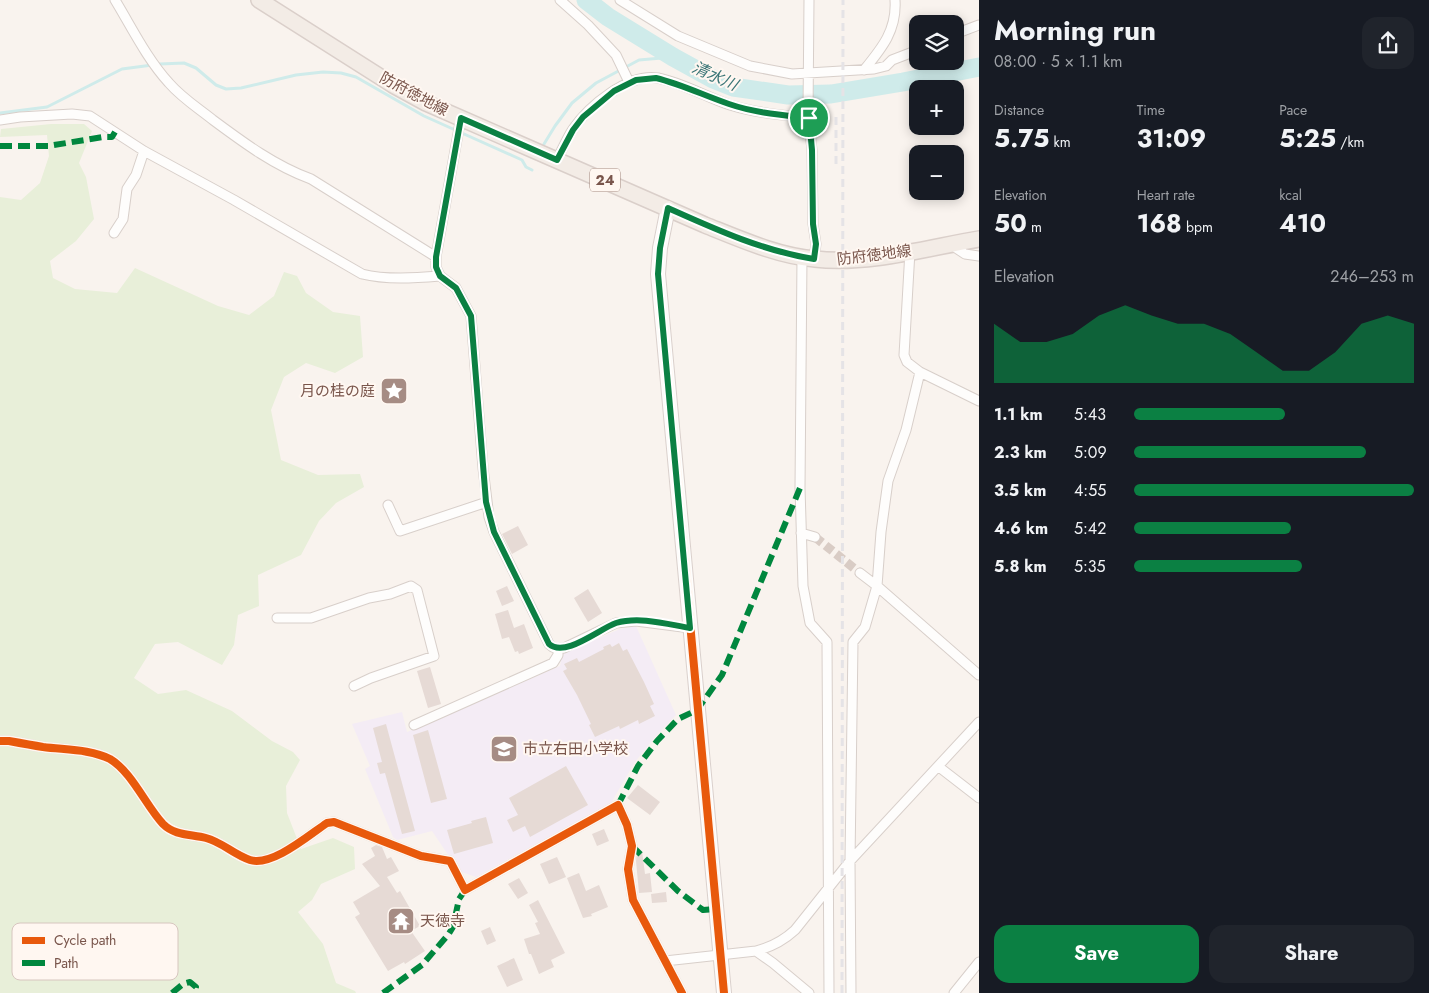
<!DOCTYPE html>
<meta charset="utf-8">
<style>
:root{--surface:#171b24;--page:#20242c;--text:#f1f3f6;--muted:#9ea1a6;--accent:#0b8043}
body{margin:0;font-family:Jost,"Noto Sans JP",sans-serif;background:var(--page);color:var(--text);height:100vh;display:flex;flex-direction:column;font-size:19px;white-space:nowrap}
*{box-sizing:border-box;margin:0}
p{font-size:16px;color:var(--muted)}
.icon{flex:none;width:28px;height:28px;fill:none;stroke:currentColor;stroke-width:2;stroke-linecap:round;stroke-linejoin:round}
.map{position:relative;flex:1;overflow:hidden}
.details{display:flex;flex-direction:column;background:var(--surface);width:450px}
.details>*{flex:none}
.controls{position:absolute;left:909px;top:15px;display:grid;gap:10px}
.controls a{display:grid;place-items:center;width:55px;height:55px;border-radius:10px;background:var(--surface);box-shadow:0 2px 12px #0003;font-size:25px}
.pin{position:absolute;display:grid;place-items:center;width:42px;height:42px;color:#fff;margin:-21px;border:2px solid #fff;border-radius:50%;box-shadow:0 1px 5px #0007}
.round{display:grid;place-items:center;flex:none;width:52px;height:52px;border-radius:15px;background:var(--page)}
.overview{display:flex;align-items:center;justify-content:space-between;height:85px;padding:0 15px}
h1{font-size:28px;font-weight:700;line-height:38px}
.stats{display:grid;grid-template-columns:repeat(3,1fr);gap:8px;height:85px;padding:5px 15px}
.stats div{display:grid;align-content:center}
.stats b{font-size:25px;font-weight:700}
.stats small{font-size:14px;font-weight:400}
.stats p{font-size:14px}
.chart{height:140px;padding:10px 15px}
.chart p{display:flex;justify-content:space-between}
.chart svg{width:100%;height:90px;margin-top:5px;fill:var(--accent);opacity:.7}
.cta{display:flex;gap:10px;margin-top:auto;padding:10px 15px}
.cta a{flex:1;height:58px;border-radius:15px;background:var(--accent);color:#fff;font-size:20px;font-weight:700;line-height:58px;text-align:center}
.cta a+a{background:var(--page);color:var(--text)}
ul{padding:0 15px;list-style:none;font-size:16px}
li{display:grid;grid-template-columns:80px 60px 1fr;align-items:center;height:38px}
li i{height:12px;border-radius:6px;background:var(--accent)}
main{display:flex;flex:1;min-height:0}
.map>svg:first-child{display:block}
.education{fill:#f4ecf5}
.green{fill:#e8efd9}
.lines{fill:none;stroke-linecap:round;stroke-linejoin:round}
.stream{stroke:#cfebea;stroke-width:3}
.river{stroke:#cfebea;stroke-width:19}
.building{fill:#e6dad5}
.street-tunnel{stroke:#d9ccc5;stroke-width:9;stroke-dasharray:9 4.5;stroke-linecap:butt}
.street-casing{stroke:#d8cfca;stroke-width:11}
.secondary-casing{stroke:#dad0cc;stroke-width:16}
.primary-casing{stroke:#dacfca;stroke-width:18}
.street{stroke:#fefdfc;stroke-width:9}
.secondary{stroke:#fefdfc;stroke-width:14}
.primary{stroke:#f3ece6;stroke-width:15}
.rail{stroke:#e5e3e6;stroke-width:3;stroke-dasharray:8 5;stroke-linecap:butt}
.quiet{stroke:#00873e;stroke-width:6;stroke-dasharray:12 6;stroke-linecap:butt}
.cycleway-casing{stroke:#fff7f1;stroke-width:11}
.cycleway{stroke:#e8590c;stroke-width:8}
.route-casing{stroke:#fff;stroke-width:10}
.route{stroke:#0b8043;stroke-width:6}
.labels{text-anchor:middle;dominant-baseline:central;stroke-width:4;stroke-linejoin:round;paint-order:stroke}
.shield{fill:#fff7f1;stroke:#a1867d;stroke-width:1}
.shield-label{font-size:14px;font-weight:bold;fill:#79554b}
.street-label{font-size:15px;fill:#79554b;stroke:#fff7f1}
.poi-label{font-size:15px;fill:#79554b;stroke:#fff7f1;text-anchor:start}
.water-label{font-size:16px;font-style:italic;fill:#3b7677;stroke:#fff7f1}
.key{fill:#fff7f1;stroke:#d7c6bf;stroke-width:1}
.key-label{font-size:14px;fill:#79554b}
</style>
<main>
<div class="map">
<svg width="979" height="993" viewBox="0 0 979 993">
<rect width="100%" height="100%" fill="#f9f3ee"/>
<!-- education -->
<path class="education" d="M 636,626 L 676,715 L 655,737 L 635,762 L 611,803 L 476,877 L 459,871 L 432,831 L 397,840 L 393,837 L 365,769 L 370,766 L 352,724 L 402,712 L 407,732 L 560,666 L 562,654 L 620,629 Z"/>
<!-- green -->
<path class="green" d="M 51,124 L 84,124 L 92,131 L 79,163 L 86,177 L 94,219 L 76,241 L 50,261 L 53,278 L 75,289 L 117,293 L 135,268 L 218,306 L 249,315 L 274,296 L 284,272 L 297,276 L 306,293 L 333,312 L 360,316 L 363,357 L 335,373 L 306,363 L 284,377 L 271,410 L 281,460 L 318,475 L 360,474 L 364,487 L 336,503 L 319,521 L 301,555 L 258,575 L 259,606 L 238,615 L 234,645 L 222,665 L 178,642 L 155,644 L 134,678 L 158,694 L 186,690 L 232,711 L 272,741 L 293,752 L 300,760 L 286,786 L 287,813 L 301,849 L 333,838 L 354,847 L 355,869 L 321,884 L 312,900 L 298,912 L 323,944 L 336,983 L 355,991 L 356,993 L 0,993 L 0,197 L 21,200 L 40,183 L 49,156 L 47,135 L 0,137 L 1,129 Z"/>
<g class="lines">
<!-- stream -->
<path class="stream" d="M 0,113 L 47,107 L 122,69 L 160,64 L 184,63 L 196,68 L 216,85 L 226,89 L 241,88 L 296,75 L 323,72 L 341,73 L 356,77 L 424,116 L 522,160 L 526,167 L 532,170
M 544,144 L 555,126 L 572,103 L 596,83 L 639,60 L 673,57"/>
<!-- river -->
<path class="river" d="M 586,0 L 608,17 L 673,57 L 713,79 L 733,87 L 788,95 L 831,94 L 903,82 L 979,67"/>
</g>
<!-- building -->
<path class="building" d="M 518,526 L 528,545 L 512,554 L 502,534 Z
M 507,586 L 514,601 L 502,606 L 496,591 Z
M 588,589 L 602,613 L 588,622 L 574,598 Z
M 508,610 L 514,628 L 524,624 L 533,648 L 519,654 L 518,651 L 515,652 L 509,637 L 502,639 L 495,614 Z
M 619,643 L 623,651 L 627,649 L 644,682 L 654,704 L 650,706 L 655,716 L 639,724 L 638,720 L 620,729 L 619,726 L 595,737 L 589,725 L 591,724 L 577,695 L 563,671 L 567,669 L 564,664 L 577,658 L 579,662 L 604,649 L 603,647 L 610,644 L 612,647 Z
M 430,667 L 441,704 L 428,708 L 417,671 Z
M 386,724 L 415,831 L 402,834 L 385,773 L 380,774 L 377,763 L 382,762 L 373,728 Z
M 428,730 L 447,799 L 431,803 L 413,735 Z
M 566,766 L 588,805 L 530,837 L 525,826 L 513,832 L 507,820 L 518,815 L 509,798 Z
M 638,785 L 660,802 L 650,815 L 627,798 Z
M 486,817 L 493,843 L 454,854 L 447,830 L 472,823 L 471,821 Z
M 604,829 L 609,841 L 597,846 L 592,834 Z
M 376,845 L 382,847 L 387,859 L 391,857 L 399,871 L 387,877 L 397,893 L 400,891 L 420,926 L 411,931 L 425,951 L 405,964 L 404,962 L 388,971 L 355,917 L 360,914 L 353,902 L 380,886 L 362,864 L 375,856 L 371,848 Z
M 637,851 L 642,851 L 645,874 L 650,873 L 652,892 L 639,893 L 636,861 Z
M 557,857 L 566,877 L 549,884 L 540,864 Z
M 579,873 L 586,891 L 599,885 L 608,907 L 591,914 L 592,916 L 583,918 L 567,878 Z
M 519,878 L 528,893 L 518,899 L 508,884 Z
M 666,892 L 667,902 L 652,903 L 651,894 Z
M 538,900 L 565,953 L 551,960 L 554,967 L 539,974 L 531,954 L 529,954 L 524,939 L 540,934 L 535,923 L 538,922 L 529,905 Z
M 490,927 L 496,941 L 487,945 L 481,931 Z
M 514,958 L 523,980 L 507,987 L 497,966 Z"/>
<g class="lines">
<!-- street-tunnel -->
<path class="street-tunnel" d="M 815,537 L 860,573"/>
<!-- street casing -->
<g class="street-casing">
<path id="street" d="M 115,0 C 132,28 147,59 169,83 C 182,98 198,108 213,120 C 244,143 275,166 311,179 L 436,257
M 560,0 L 588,25 L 616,55 L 629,82
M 620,0 L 678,36 L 750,66 L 792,74 L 874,69 L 886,66 L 892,60 L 918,50
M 809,0 L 808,113 L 812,150 L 813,224 L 816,244 L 814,259
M 955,34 L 979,25
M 864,70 C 882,48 897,30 895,0
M 461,117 L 436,257 L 436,267 L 440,276 L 456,288 L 471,316 L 483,468 L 489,517 L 494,532 L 549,644 C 554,649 557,649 564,648 L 616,623 L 636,621 L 690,628
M 0,120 L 20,117 L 72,114 L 90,116 L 144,151 L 234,200 L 362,274 C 386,280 415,278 440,276
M 557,160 C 562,150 567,138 573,129 C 589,106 628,73 658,78 C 683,83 706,97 730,105 C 756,113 782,115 809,118
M 114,233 L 123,219 L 127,189 L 136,175 L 144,151
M 950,244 L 965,254 L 979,256
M 910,251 L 904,355 L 907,362 L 920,372 L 979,401
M 802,257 L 800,488 L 803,586 L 810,623 L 827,642 L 829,993
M 388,505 L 400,531 L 487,502
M 801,533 L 815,537
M 860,573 L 877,586 L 979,675
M 277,618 L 311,618 L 369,598 L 390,594 L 411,586 L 417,590 L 434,656 L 371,678 L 354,686
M 414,725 L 553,663 L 558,655 L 558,649
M 0,741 L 9,741 C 20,743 31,745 43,747 C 65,750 90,749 110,759 C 132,772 146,806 163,824 C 175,836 191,834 206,838 C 222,842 234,855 250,860 C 272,867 309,835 327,823 L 334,822 L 421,856 L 450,861 L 465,890 L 618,805 L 627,825 L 632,846 L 628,869 L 633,900 L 682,993
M 939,767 L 979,798
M 756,951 L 773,963 L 809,993
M 665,961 L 756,951 C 772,947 783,941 795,930 L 850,861 L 979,722
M 851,993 L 850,861 L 853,642 L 865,627 L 877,586 L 881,532 L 888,481 L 906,430 L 920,372
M 954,993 L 979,962"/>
</g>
<!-- secondary casing -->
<g class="secondary-casing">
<path id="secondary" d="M 668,208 L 660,248 L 658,274 L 724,993"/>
</g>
<!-- primary casing -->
<g class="primary-casing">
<path id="primary" d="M 259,0 L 393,85 L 426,103 L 705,225 C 740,239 778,256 815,259 C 868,265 927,248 979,239"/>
</g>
<!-- street -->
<use href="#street" class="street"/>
<!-- secondary -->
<use href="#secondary" class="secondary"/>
<!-- primary -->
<use href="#primary" class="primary"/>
<!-- rail -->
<path class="rail" d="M 836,117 L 836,165
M 842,993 L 843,0"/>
<!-- quiet -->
<path class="quiet" d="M 0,146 L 48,146 L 103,137 L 112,137 L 115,132
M 618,805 L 638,766 L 657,741 L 678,719 L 697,710 L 722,675 L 800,488
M 632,846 L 678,891 L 703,910 L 716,909
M 172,993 L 183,984 L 190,982 L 196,987 L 194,993
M 383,993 L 422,965 L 448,935 L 453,927 L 459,899 L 465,890"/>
<!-- cycleway casing -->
<g class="cycleway-casing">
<path id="cycleway" d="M 668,208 L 660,248 L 658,274 L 724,993
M 0,741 L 9,741 C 20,743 31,745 43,747 C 65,750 90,749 110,759 C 132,772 146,806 163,824 C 175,836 191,834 206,838 C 222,842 234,855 250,860 C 272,867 309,835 327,823 L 334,822 L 421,856 L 450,861 L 465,890 L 618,805 L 627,825 L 632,846 L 628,869 L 633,900 L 682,993"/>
</g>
<!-- cycleway -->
<use href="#cycleway" class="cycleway"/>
</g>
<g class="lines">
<!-- route casing -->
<g class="route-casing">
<path id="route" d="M 656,78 C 681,84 705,96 729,104 C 755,113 782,115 809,118 L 812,150 L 813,224 L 816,244 L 814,259 C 763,251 715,229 668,208 L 660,248 L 658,274 L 690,628 C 667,624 639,616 616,623 C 599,629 565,658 549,644 L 494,532 L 486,502 L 471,316 L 456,288 L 440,276 L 436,267 L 436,257 L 461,118 L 557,160 L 573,130 L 583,117 L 614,91 L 636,80 Z"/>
</g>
<!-- route -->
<use href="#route" class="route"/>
</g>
<!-- icons -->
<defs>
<g id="sight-square" transform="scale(1.4375)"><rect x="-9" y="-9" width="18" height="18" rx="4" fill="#a68c84" stroke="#fff7f1"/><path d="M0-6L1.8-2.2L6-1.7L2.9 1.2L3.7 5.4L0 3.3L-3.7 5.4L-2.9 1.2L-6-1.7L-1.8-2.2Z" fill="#fff"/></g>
<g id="school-square" transform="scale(1.4375)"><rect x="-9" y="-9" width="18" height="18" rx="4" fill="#a68c84" stroke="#fff7f1"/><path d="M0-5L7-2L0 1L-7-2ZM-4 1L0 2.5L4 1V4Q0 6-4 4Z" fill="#fff"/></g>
<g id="temple-square" transform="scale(1.4375)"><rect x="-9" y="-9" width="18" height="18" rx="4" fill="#a68c84" stroke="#fff7f1"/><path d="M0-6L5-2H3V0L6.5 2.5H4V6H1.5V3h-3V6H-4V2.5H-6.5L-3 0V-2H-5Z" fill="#fff"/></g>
</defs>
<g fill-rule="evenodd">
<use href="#sight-square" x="394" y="391"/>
<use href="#school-square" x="504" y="749"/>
<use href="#temple-square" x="401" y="921"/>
</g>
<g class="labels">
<!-- shield labels -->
<rect class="shield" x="590" y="168.5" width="30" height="23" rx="4"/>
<g class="shield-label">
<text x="605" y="180">24</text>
</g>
<!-- street labels -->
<g class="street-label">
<text transform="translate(414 94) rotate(28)">防府徳地線</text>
<text transform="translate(874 255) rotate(-7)">防府徳地線</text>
</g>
<!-- poi labels -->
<g class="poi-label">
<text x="375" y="391" text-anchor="end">月の桂の庭</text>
<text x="523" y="749">市立右田小学校</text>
<text x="420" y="921">天徳寺</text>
</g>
<!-- water labels -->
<g class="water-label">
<text transform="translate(715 76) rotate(24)">清水川</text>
</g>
</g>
<!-- legend -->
<rect x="12" y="923" width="166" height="57" rx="8" class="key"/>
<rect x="22" y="937" width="23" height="7" fill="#e8590c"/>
<rect x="22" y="960" width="23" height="6" fill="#00873e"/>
<g class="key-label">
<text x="54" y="945">Cycle path</text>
<text x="54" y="968">Path</text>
</g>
</svg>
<div class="controls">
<a><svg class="icon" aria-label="layers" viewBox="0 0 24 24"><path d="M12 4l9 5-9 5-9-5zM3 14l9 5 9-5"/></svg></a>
<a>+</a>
<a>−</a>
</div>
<div class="pin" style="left:809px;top:118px;background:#1e9e55"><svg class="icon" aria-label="arrive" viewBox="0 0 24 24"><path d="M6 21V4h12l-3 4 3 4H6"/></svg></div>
</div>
<section class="details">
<div class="overview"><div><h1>Morning run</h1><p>08:00 · 5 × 1.1 km</p></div><a class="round"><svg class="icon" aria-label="share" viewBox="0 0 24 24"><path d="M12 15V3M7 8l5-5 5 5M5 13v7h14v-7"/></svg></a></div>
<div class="stats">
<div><p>Distance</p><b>5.75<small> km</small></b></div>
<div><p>Time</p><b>31:09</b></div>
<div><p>Pace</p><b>5:25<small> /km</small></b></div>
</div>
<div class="stats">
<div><p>Elevation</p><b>50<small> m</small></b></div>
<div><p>Heart rate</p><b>168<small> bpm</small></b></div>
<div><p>kcal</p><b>410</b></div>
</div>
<div class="chart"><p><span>Elevation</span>246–253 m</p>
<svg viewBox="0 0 160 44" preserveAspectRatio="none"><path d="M0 44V15L10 24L20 24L30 20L40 11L50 6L60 11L70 15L80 15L90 20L100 29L110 38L120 38L130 29L140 15L150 11L160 15V44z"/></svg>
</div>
<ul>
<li><b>1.1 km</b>5:43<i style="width:54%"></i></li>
<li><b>2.3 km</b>5:09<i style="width:83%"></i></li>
<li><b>3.5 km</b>4:55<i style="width:100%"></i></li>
<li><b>4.6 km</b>5:42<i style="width:56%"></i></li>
<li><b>5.8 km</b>5:35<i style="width:60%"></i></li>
</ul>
<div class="cta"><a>Save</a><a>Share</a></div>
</section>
</main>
